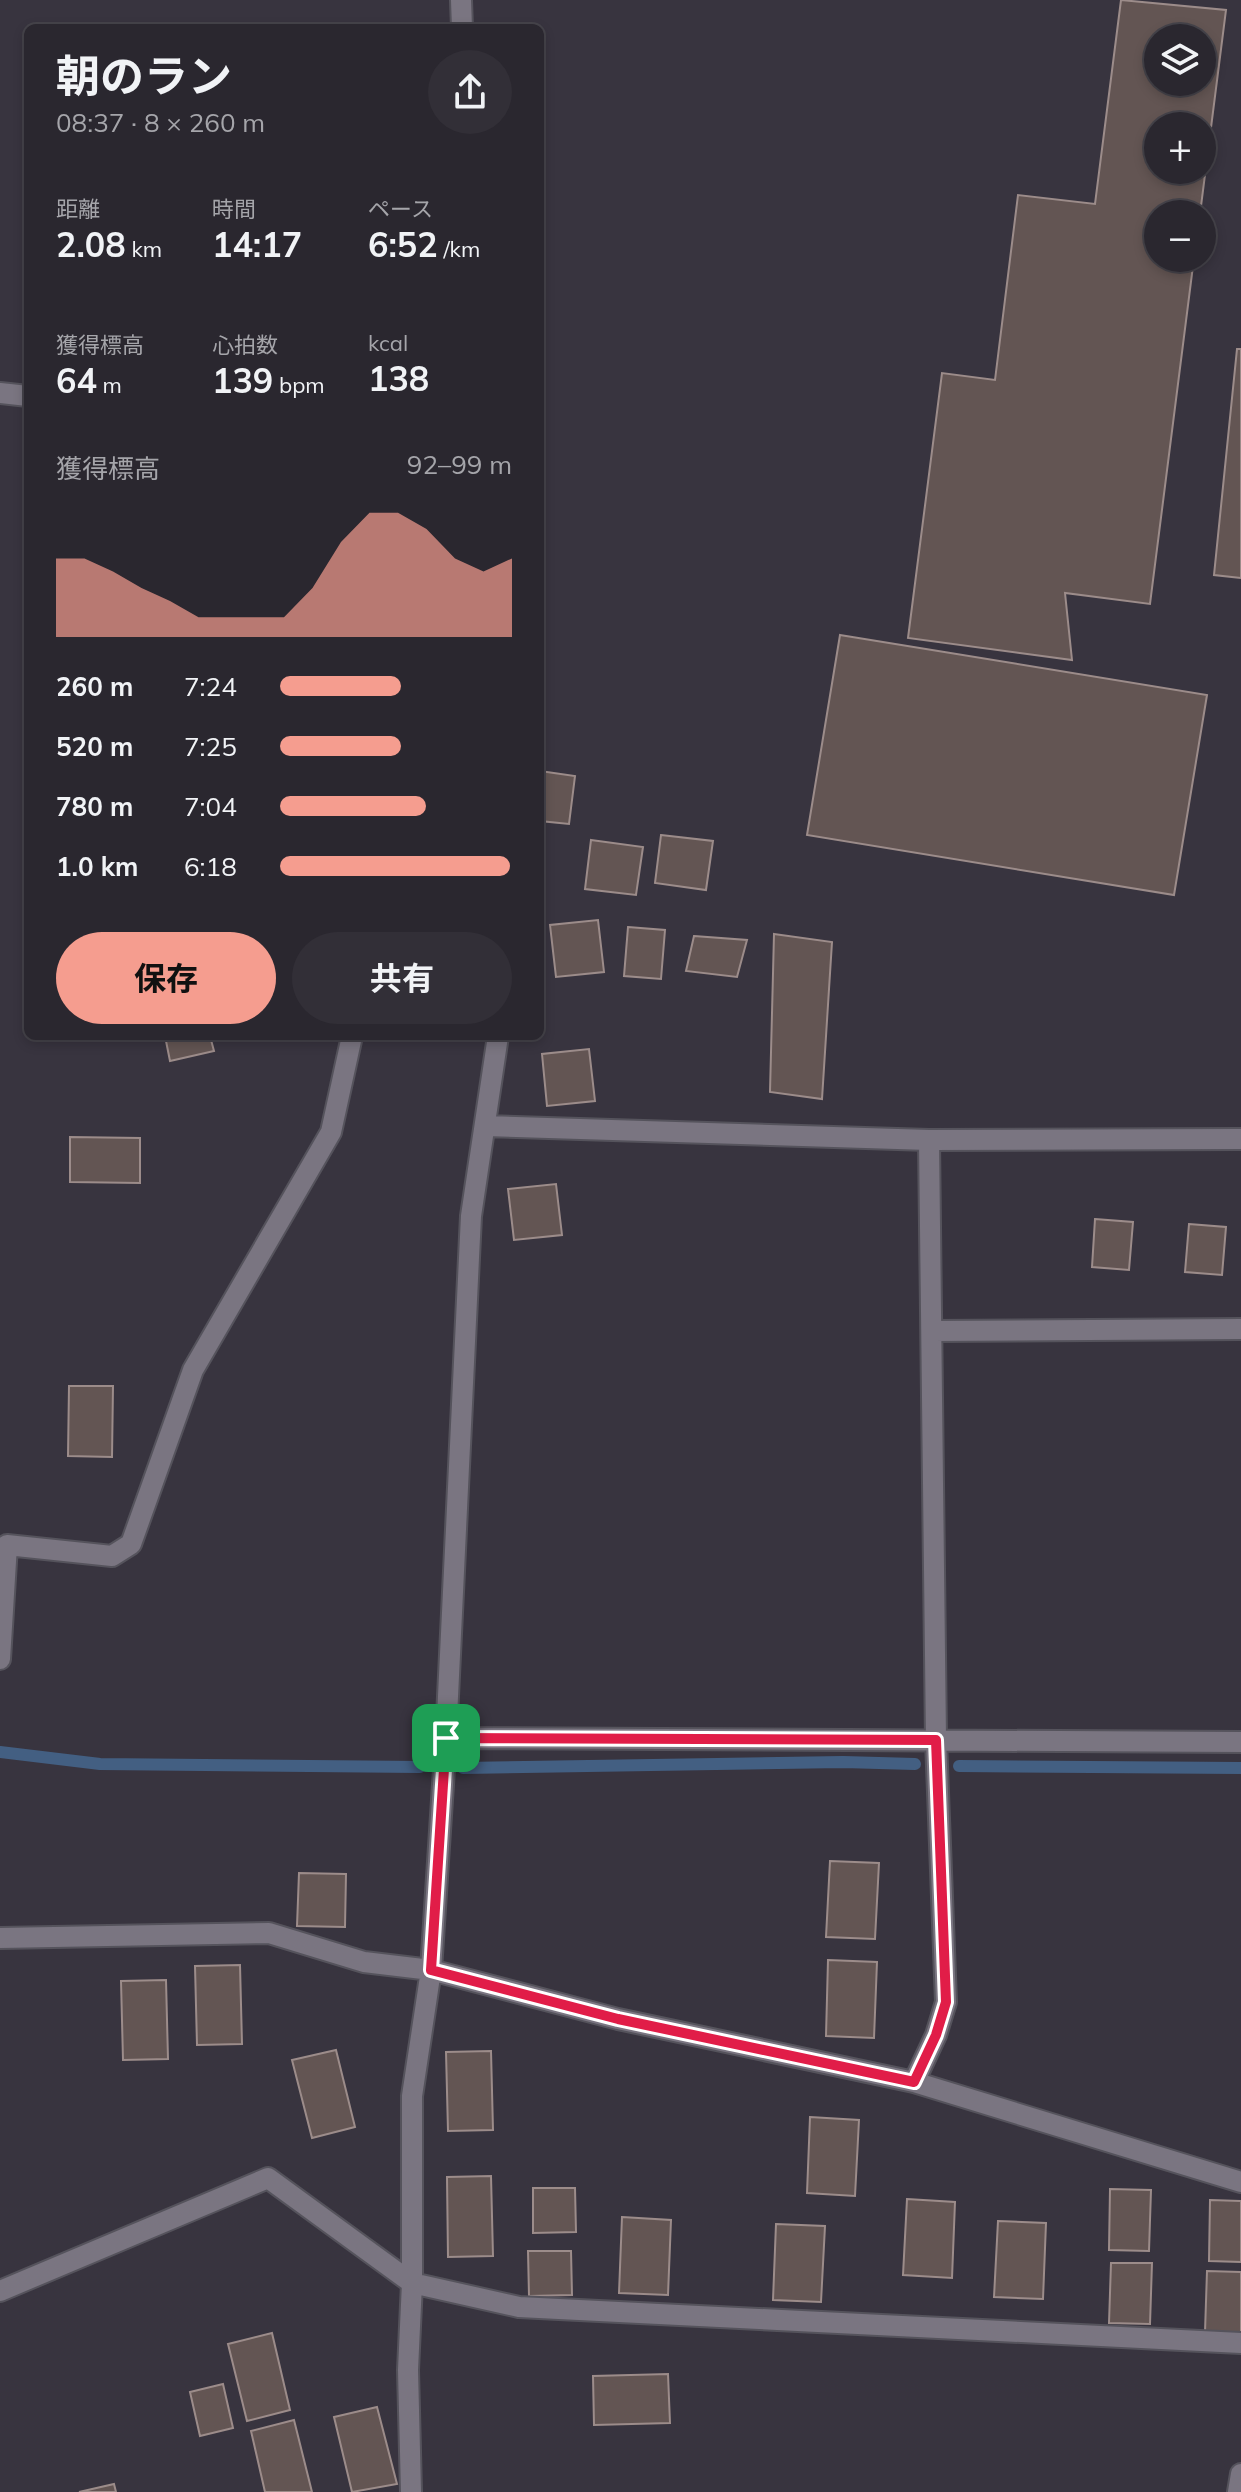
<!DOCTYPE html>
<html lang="ja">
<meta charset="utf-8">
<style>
:root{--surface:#2a272f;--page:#322f37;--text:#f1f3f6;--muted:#a5a5aa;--line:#46444b;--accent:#f59d8f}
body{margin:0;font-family:Mulish,"Noto Sans JP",sans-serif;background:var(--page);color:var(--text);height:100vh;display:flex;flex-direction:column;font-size:30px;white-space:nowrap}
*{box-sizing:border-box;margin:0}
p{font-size:26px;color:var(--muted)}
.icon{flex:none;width:44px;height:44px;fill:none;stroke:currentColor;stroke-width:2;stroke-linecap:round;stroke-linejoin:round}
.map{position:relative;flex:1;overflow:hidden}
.details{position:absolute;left:24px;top:24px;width:520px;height:1016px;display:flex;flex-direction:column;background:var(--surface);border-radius:12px;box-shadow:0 4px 12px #0003,0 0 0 2px var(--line)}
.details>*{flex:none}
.buttons{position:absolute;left:1144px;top:24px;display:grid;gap:16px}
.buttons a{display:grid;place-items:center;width:72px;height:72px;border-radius:50%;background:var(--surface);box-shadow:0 4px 12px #0003,0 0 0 2px var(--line);font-size:40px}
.pin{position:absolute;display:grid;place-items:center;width:68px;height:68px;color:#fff;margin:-34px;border-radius:16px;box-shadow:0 4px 12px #0006}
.round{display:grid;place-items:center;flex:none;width:84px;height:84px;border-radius:42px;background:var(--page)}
.headline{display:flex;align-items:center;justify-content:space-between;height:136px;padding:0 32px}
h1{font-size:44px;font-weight:700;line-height:60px}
.figures{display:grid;grid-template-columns:repeat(3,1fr);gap:12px;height:136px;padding:8px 32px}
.figures div{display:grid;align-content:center}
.figures b{font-size:34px;font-weight:700}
.figures small{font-size:22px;font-weight:400}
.figures p{font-size:22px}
.chart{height:224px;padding:16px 32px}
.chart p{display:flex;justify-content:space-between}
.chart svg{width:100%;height:144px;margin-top:8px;fill:var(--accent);opacity:.7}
.action{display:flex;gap:16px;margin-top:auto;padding:16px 32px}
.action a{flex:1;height:92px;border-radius:48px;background:var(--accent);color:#111;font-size:32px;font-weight:700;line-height:92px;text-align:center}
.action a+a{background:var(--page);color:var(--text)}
ul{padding:0 32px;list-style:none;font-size:26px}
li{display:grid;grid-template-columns:128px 96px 1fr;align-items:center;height:60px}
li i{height:20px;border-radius:10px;background:var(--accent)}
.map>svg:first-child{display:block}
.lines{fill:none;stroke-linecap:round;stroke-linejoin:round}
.stream{stroke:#435f82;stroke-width:12}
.building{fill:#635553;stroke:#9c8c8a;stroke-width:2;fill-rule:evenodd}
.minor-casing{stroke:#55535c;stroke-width:24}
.minor{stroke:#7a7581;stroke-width:20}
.route-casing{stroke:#fff;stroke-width:16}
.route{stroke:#e11d48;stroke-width:10}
</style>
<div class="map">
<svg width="1241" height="2492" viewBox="0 0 1241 2492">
<rect width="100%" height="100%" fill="#38343f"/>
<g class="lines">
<!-- stream -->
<path class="stream" d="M 0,1752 L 100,1764 L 420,1767
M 959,1766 L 1241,1768
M 463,1768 L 843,1762 L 915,1764"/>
</g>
<!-- building -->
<path class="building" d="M 1121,0 L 1226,10 L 1200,214 L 1158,214 L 1158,258 L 1194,258 L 1150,604 L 1065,593 L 1072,660 L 908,638 L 942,373 L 995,380 L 1018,195 L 1095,204 ZM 1158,38 L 1202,38 L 1202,82 L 1158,82 ZM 1158,126 L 1202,126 L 1202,170 L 1158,170 Z
M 1237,349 L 1241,349 L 1241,578 L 1214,575 Z
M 840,635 L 1207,695 L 1174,895 L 807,835 Z
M 540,771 L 575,776 L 569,824 L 540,821 Z
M 661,835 L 713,841 L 706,890 L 655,883 Z
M 591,840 L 643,847 L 636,895 L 585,889 Z
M 598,920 L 604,972 L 556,977 L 550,925 Z
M 628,927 L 665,930 L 661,979 L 624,976 Z
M 774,934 L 832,942 L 822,1099 L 770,1092 Z
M 694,936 L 747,940 L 737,977 L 686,971 Z
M 165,1036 L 210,1036 L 214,1051 L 170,1061 Z
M 589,1049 L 595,1101 L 547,1106 L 542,1054 Z
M 70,1137 L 140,1138 L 140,1183 L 70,1182 Z
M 556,1184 L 562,1235 L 514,1240 L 508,1189 Z
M 1095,1219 L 1133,1222 L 1129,1270 L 1092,1267 Z
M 1189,1224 L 1226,1227 L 1222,1275 L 1185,1272 Z
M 69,1386 L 113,1386 L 112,1457 L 68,1456 Z
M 830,1861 L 879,1863 L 875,1939 L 826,1937 Z
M 299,1873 L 346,1874 L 345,1927 L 297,1926 Z
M 828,1960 L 877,1962 L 874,2038 L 826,2036 Z
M 240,1965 L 242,2044 L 197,2045 L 195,1966 Z
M 166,1980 L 168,2059 L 123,2060 L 121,1981 Z
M 336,2050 L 355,2127 L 312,2138 L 292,2060 Z
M 491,2051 L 493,2130 L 448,2131 L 446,2052 Z
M 810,2117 L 859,2120 L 855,2196 L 807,2193 Z
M 491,2176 L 493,2256 L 448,2257 L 447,2177 Z
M 533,2188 L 575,2188 L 576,2232 L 533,2233 Z
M 1110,2189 L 1151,2190 L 1149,2251 L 1109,2250 Z
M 907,2199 L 955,2202 L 952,2278 L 903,2275 Z
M 1210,2200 L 1241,2201 L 1241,2262 L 1209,2261 Z
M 622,2217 L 671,2220 L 668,2295 L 619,2293 Z
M 998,2221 L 1046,2223 L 1043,2299 L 994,2297 Z
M 776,2224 L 825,2226 L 821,2302 L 773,2300 Z
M 528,2251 L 571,2251 L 572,2295 L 529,2296 Z
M 1111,2263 L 1152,2263 L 1150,2324 L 1109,2323 Z
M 1207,2271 L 1241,2272 L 1241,2333 L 1205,2332 Z
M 272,2333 L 290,2410 L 247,2421 L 228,2344 Z
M 668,2374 L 670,2423 L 594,2425 L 593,2376 Z
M 223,2384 L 233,2428 L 200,2436 L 190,2392 Z
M 377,2407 L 397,2484 L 352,2492 L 334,2417 Z
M 294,2420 L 312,2492 L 265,2492 L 251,2431 Z
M 114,2484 L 116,2492 L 79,2492 Z"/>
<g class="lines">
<!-- minor casing -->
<g class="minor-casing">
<path id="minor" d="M 461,0 L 462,28
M 0,393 L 28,396
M 485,1126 L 929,1140 L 1241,1139
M 932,1331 L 1241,1329
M 0,1659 L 7,1545 L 112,1556 L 131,1544 L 193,1370 L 331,1132 L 352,1036
M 446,1738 L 1241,1742
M 0,1938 L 269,1933 L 364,1962 L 431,1970 L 618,2019 L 914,2082 L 1241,2182
M 914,2082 L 936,2035 L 946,2002 L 936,1740 L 929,1140
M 0,2291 L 268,2178 L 412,2283 L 519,2307 L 1241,2343
M 411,2492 L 408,2370 L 412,2283 L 412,2096 L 431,1970 L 446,1738 L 471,1216 L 498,1036
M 1238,2492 L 1241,2474"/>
</g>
<!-- minor -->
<use href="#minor" class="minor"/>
</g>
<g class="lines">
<!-- route casing -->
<g class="route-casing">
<path id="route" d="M 446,1738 L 936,1740 L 946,2002 L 936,2035 L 914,2082 L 618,2019 L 431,1970 Z"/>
</g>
<!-- route -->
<use href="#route" class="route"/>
</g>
</svg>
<div class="buttons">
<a><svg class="icon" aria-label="layers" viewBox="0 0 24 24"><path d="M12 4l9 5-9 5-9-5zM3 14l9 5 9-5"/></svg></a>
<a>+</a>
<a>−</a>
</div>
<div class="pin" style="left:446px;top:1738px;background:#1e9e55"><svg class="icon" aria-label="arrive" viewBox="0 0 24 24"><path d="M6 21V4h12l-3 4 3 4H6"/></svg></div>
<section class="details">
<div class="headline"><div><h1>朝のラン</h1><p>08:37 · 8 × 260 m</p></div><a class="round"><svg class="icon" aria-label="share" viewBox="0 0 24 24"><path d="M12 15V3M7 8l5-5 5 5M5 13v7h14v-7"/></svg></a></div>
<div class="figures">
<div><p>距離</p><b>2.08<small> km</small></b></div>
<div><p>時間</p><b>14:17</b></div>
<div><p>ペース</p><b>6:52<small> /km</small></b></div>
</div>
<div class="figures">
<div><p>獲得標高</p><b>64<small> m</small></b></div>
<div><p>心拍数</p><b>139<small> bpm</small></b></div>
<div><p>kcal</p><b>138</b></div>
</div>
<div class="chart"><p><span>獲得標高</span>92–99 m</p>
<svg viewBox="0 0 160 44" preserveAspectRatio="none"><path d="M0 44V20L10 20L20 24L30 29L40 33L50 38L60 38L70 38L80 38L90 29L100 15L110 6L120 6L130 11L140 20L150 24L160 20V44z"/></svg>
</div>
<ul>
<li><b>260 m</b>7:24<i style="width:52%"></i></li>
<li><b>520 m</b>7:25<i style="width:52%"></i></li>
<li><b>780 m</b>7:04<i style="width:63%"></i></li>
<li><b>1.0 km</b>6:18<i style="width:99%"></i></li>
</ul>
<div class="action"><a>保存</a><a>共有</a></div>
</section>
</div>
